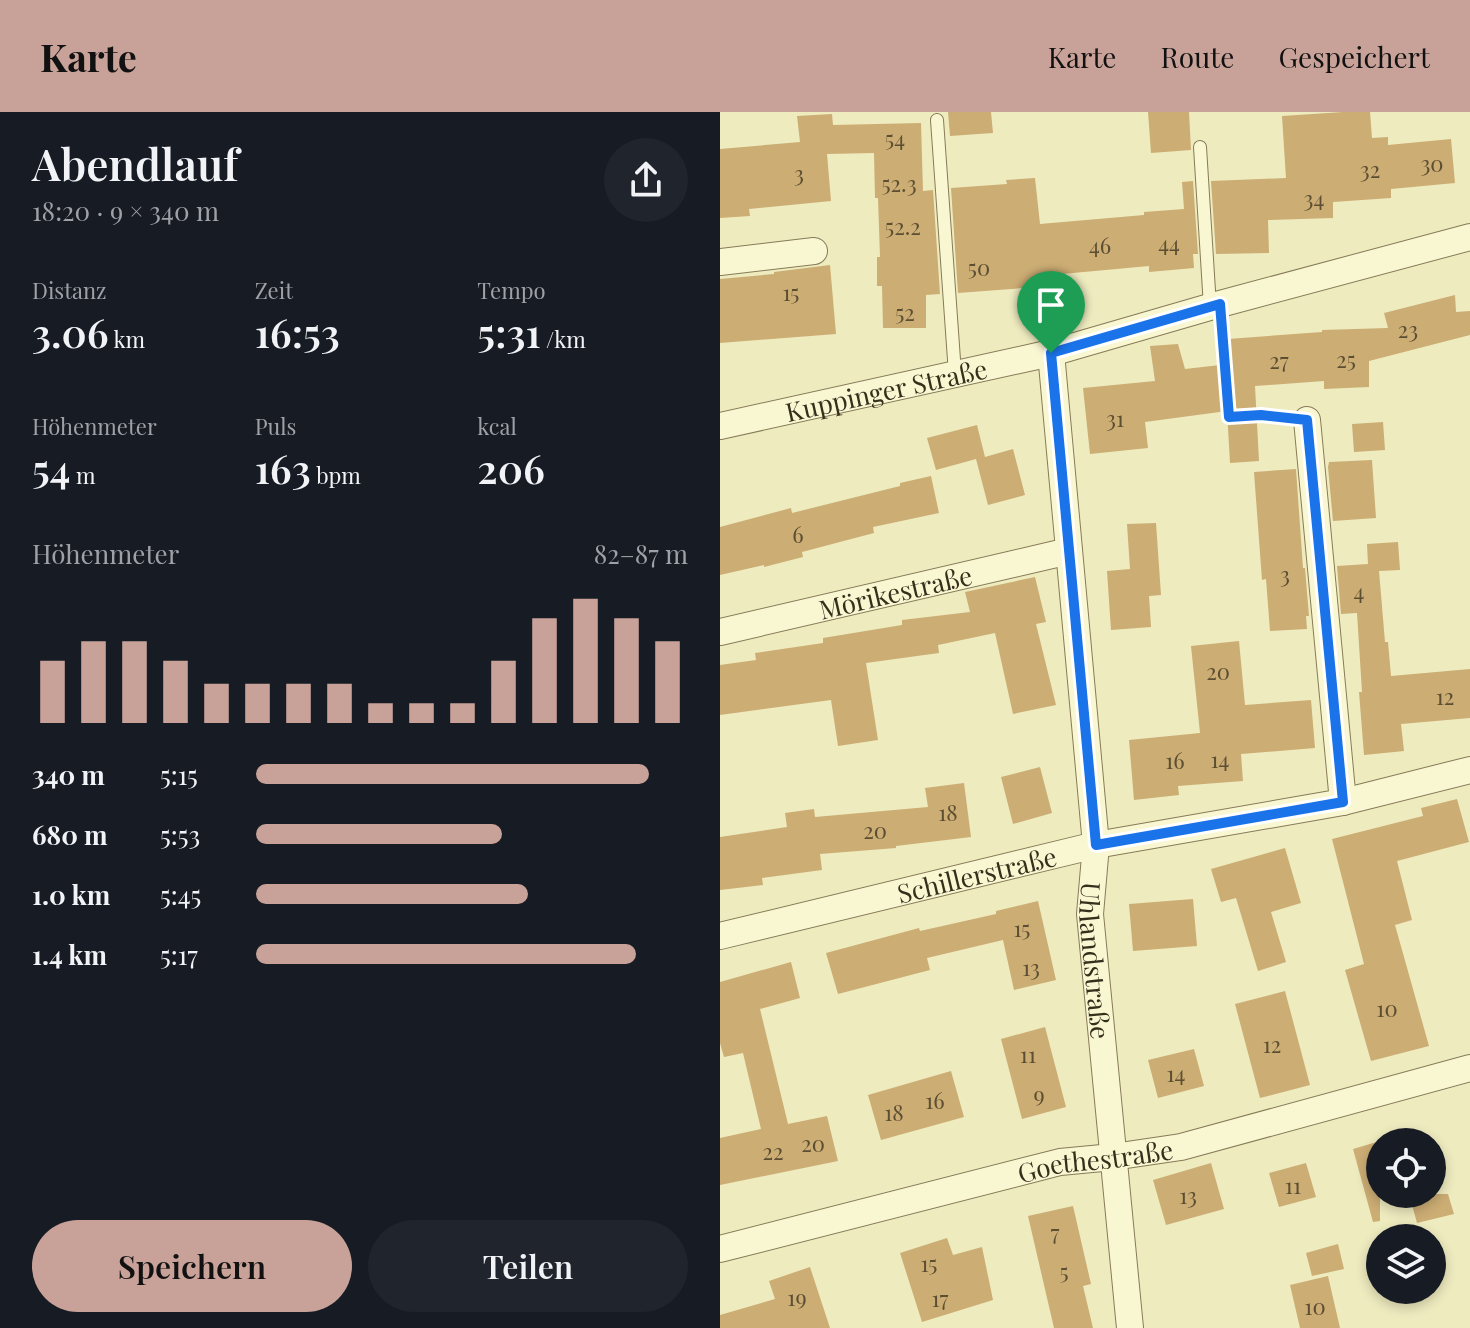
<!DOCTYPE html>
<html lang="de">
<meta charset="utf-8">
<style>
:root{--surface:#171b24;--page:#20242c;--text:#f1f3f6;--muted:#9ea1a6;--accent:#c8a299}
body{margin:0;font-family:"Playfair Display",serif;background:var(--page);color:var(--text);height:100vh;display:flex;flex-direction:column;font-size:30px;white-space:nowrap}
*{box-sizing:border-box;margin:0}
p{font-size:26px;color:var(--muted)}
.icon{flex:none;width:44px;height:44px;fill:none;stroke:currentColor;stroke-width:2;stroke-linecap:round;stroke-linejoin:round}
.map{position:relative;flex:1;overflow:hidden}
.panel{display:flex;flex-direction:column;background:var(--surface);width:720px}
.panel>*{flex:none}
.buttons{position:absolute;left:646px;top:1016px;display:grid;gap:16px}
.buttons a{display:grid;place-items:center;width:80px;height:80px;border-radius:50%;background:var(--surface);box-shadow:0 4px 12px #0003;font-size:40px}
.pin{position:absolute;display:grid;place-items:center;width:68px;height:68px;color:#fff;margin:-82px -34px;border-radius:50% 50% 50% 0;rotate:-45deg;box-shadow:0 0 8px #0007}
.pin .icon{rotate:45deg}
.round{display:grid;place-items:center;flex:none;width:84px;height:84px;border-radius:42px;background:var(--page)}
.summary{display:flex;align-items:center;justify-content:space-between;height:136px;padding:0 32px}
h1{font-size:44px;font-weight:600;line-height:60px}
.stats{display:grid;grid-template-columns:repeat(3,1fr);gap:12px;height:136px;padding:8px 32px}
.stats div{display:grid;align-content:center}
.stats b{font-size:40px;font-weight:600}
.stats small{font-size:22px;font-weight:400}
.stats p{font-size:22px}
.chart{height:224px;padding:16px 32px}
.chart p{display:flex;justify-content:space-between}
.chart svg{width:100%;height:144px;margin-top:8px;stroke:var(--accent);stroke-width:6}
.cta{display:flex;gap:16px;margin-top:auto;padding:16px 32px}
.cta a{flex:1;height:92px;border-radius:48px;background:var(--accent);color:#111;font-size:32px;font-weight:600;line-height:92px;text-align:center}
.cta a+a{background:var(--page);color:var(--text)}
ul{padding:0 32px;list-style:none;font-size:26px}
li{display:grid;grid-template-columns:128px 96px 1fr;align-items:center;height:60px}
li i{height:20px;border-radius:10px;background:var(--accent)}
header{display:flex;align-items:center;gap:48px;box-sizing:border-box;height:112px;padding:0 40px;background:var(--accent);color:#111}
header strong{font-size:38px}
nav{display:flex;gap:44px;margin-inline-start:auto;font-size:28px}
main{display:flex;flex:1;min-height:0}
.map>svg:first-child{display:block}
.building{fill:#ccad74}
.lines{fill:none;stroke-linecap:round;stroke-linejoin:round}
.lane-casing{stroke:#877b57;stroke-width:14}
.street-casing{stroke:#877b57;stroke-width:28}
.path{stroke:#877b57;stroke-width:5;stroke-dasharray:6 4;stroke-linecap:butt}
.lane{stroke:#f9f6d2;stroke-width:12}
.street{stroke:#f9f6d2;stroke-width:26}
.route-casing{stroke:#fff;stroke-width:16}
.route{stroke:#1a73e8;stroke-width:10}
.labels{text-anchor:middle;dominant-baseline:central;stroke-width:7;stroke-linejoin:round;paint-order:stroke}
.number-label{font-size:22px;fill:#5c4e32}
.street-label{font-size:26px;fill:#362f1c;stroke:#f5f3cf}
</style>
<header>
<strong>Karte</strong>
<nav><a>Karte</a><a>Route</a><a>Gespeichert</a></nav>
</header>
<main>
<section class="panel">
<div class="summary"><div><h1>Abendlauf</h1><p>18:20 · 9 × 340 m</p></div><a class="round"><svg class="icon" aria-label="share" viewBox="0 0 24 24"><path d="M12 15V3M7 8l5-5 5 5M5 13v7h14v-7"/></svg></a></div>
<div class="stats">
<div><p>Distanz</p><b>3.06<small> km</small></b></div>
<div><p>Zeit</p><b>16:53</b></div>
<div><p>Tempo</p><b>5:31<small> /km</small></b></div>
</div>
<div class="stats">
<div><p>Höhenmeter</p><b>54<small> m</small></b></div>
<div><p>Puls</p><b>163<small> bpm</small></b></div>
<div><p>kcal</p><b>206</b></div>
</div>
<div class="chart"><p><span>Höhenmeter</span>82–87 m</p>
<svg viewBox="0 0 160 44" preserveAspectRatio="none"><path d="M5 44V25M15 44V19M25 44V19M35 44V25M45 44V32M55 44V32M65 44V32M75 44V32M85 44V38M95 44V38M105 44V38M115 44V25M125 44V12M135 44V6M145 44V12M155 44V19"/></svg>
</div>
<ul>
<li><b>340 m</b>5:15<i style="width:91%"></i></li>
<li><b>680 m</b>5:53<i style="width:57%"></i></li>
<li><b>1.0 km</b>5:45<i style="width:63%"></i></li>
<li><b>1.4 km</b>5:17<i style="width:88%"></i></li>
</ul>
<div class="cta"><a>Speichern</a><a>Teilen</a></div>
</section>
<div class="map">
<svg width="750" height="1216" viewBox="0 0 750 1216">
<rect width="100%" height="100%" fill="#eeebbf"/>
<!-- building -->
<path class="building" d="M 228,0 L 271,0 L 273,21 L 230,24 Z
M 428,0 L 469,0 L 471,38 L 431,41 Z
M 623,0 L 650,0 L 652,26 L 668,25 L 668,33 L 731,27 L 735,71 L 671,77 L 671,86 L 613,90 L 613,106 L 548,108 L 549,141 L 496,142 L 491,69 L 566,66 L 562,4 Z
M 112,2 L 113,13 L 201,11 L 203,79 L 213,78 L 220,182 L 206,183 L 206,216 L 163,216 L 162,174 L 157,174 L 157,145 L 160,145 L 158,86 L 155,86 L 154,41 L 107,42 L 111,89 L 29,97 L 30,104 L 0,106 L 0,37 L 80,30 L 77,4 Z
M 315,66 L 320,112 L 424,103 L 424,100 L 464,97 L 462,70 L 473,69 L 478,142 L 473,142 L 474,156 L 429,160 L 429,154 L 342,162 L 343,173 L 238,181 L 231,76 L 287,72 L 286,68 Z
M 110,153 L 116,222 L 0,231 L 0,167 L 54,162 L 54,160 Z
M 735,183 L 736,200 L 750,199 L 750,223 L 649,249 L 649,275 L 604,277 L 604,269 L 535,274 L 539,349 L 510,351 L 507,299 L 425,310 L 428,336 L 370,342 L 363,276 L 435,269 L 430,234 L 458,232 L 465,257 L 509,252 L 508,227 L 602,220 L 602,218 L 668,216 L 664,201 Z
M 663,310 L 665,338 L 634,340 L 632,312 Z
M 257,313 L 265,345 L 293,337 L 305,383 L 268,393 L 256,347 L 216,358 L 207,326 Z
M 652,348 L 656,406 L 613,409 L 608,355 L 609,350 Z
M 576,357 L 583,456 L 585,456 L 589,504 L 586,504 L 587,517 L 550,519 L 546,467 L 542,468 L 534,360 Z
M 211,364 L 219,401 L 153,415 L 154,421 L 82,440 L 83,445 L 44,455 L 44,453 L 0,463 L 0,415 L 71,396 L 72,401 L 180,374 L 180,371 Z
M 436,411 L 441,483 L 429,484 L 431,515 L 391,518 L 387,459 L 410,457 L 407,412 Z
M 678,430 L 680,458 L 659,459 L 665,530 L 668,530 L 671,564 L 750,557 L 750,606 L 681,612 L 684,639 L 644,643 L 639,580 L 642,580 L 637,501 L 621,502 L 617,454 L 648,452 L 647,432 Z
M 315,465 L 326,510 L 316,512 L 336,593 L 293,602 L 275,521 L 218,533 L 219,541 L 146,551 L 158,628 L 118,634 L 111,588 L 0,603 L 0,553 L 36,548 L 35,541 L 103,531 L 103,526 L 182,513 L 182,508 L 250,500 L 245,480 Z
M 519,529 L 525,593 L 591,588 L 595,636 L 521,642 L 523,669 L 458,674 L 459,683 L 414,688 L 409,628 L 480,621 L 471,534 Z
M 320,655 L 332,701 L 293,712 L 281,665 Z
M 244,671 L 251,725 L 176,734 L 176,736 L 100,742 L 102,758 L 42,766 L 43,773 L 0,778 L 0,725 L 67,715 L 65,701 L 94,697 L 95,705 L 208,695 L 205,676 Z
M 737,687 L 749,730 L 677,749 L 692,808 L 675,813 L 709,934 L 651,949 L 625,858 L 644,852 L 612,727 L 703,704 L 701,696 Z
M 565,736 L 581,791 L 551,800 L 566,850 L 538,859 L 516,786 L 501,790 L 491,757 Z
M 473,787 L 477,834 L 413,839 L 409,792 Z
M 318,789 L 336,868 L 294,878 L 283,828 L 207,846 L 210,858 L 118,882 L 106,841 L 199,816 L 200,819 L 276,802 L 276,799 Z
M 71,850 L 80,886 L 40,897 L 68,1012 L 107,1004 L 118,1049 L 0,1073 L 0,1026 L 41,1017 L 23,941 L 4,945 L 0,931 L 0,870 Z
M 565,879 L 590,973 L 540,986 L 515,892 Z
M 325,915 L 346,995 L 302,1007 L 281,927 Z
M 474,937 L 484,974 L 438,986 L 428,948 Z
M 231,959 L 244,1005 L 161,1028 L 148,983 Z
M 660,1029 L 660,1109 L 653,1110 L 633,1037 Z
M 491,1051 L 504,1097 L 446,1113 L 433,1068 Z
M 586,1051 L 596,1085 L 559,1095 L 549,1061 Z
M 689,1082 L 728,1082 L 734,1102 L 697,1111 Z
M 353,1094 L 371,1172 L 363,1174 L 373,1216 L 334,1216 L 308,1104 Z
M 227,1126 L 233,1143 L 262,1135 L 273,1188 L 202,1210 L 180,1141 Z
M 618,1132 L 624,1157 L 592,1164 L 586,1141 Z
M 90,1155 L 110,1216 L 0,1216 L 0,1203 L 55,1187 L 49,1169 Z
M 608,1164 L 620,1216 L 580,1216 L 570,1173 Z"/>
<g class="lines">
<!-- lane casing -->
<g class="lane-casing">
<path id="lane" d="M 217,8 L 235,262
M 480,35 L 490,195"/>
</g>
<!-- street casing -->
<g class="street-casing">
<g id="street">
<path d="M 0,150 L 94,139"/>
<path id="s1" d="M 331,241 L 376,733 L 370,802 L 410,1216"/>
<path d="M 587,308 L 623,690"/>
<path id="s2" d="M 0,314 L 331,241 L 500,192 L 750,125"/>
<path id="s3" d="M 0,520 L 349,439"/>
<path id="s4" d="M 0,824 L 376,733 L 623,690 L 750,658"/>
<path id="s5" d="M 0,1137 L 340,1050 L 393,1045 L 461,1035 L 750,956"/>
</g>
</g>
<!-- path -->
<path class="path" d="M 502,216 L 509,305 L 541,303 L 562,305"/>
<!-- lane -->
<use href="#lane" class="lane"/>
<!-- street -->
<use href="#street" class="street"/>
</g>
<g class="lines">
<!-- route casing -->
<g class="route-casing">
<path id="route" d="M 500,192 L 509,305 L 541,303 L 587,308 L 623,690 L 376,733 L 331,241 Z"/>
</g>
<!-- route -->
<use href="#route" class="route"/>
</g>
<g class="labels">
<!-- number labels -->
<g class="number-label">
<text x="175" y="26">54</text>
<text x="712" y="51">30</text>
<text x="650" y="57">32</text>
<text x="79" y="61">3</text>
<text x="179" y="71">52.3</text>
<text x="594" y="86">34</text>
<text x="183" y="114">52.2</text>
<text x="449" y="131">44</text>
<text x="380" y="133">46</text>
<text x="259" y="155">50</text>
<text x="71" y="180">15</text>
<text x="185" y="200">52</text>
<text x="688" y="217">23</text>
<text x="626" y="247">25</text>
<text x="559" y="248">27</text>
<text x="395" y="306">31</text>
<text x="78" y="422">6</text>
<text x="565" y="462">3</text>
<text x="639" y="479">4</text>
<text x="498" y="559">20</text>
<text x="725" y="584">12</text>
<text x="500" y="647">14</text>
<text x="455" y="648">16</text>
<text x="228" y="700">18</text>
<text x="155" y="718">20</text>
<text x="302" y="816">15</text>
<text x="311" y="855">13</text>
<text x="667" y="896">10</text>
<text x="552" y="932">12</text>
<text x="308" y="942">11</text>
<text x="456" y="961">14</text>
<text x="319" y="982">9</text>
<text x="215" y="988">16</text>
<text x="174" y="1000">18</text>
<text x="93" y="1031">20</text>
<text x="53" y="1039">22</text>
<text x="573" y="1073">11</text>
<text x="468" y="1083">13</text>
<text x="335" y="1120">7</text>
<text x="209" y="1151">15</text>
<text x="344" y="1159">5</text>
<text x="77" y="1185">19</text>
<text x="220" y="1186">17</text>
<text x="595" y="1194">10</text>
</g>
<!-- street labels -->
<g class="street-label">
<text stroke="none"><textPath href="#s2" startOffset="170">Kuppinger Straße</textPath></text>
<text stroke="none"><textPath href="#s3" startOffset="180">Mörikestraße</textPath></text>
<text stroke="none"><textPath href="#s4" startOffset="264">Schillerstraße</textPath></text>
<text stroke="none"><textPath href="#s1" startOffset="610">Uhlandstraße</textPath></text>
<text stroke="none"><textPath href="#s5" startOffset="386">Goethestraße</textPath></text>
</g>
</g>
</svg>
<div class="buttons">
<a><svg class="icon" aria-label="locate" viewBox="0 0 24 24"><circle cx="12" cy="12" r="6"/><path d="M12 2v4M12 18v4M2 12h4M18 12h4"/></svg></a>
<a><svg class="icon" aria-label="layers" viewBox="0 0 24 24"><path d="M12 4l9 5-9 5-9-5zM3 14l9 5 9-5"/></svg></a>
</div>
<div class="pin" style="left:331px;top:241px;background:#1e9e55"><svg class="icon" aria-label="arrive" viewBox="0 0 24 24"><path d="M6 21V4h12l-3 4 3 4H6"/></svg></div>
</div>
</main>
